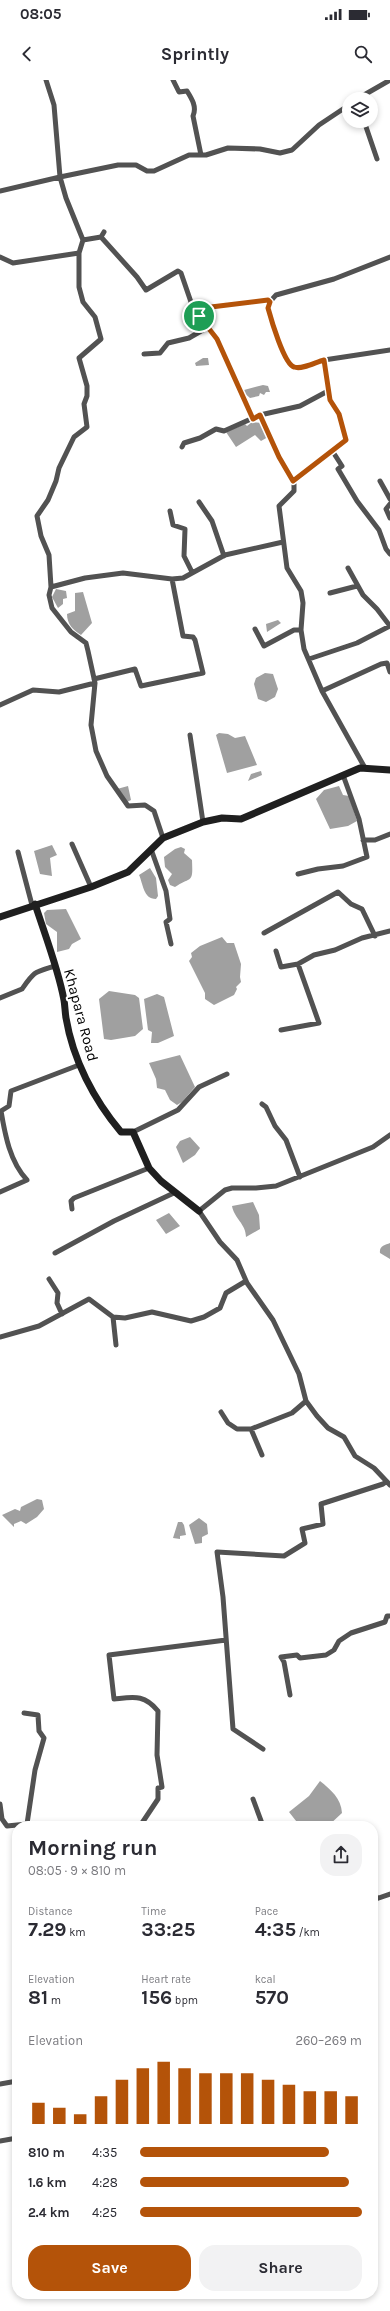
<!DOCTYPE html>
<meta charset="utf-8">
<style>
:root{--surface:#fff;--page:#f2f2f3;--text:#2b2b33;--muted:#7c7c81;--accent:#b45309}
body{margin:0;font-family:Karla,sans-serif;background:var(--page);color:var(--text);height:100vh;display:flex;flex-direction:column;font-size:15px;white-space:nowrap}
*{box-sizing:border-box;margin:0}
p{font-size:13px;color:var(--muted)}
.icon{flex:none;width:22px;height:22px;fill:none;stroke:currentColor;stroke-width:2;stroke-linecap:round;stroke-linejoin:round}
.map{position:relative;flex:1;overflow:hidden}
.drawer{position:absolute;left:12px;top:1741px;width:366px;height:478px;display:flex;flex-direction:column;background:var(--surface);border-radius:16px;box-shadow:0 2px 6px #0003}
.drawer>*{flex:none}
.fabs{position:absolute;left:342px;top:12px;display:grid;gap:8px}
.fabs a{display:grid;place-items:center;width:36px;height:36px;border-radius:50%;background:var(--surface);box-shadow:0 2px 6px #0003;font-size:20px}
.pin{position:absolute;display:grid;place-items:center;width:34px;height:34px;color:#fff;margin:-17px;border:2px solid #fff;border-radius:50%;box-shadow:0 1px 4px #0007}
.round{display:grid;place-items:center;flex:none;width:42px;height:42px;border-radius:16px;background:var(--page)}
.headline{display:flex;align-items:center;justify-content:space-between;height:68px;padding:0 16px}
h1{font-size:22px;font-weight:700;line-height:30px}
.stats{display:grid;grid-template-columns:repeat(3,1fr);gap:6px;height:68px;padding:4px 16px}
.stats div{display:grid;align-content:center}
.stats b{font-size:20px;font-weight:700}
.stats small{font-size:11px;font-weight:400}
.stats p{font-size:11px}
.chart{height:112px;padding:8px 16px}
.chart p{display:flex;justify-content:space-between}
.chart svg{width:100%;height:72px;margin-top:4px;stroke:var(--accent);stroke-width:6}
.action{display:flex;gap:8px;margin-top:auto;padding:8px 16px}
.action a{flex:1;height:46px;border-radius:16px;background:var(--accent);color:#fff;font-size:16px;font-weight:700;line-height:46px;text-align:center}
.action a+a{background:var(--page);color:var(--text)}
ul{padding:0 16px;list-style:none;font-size:13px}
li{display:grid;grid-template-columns:64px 48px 1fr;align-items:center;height:30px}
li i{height:10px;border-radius:5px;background:var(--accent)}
.status{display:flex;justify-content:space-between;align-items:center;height:28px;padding:0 20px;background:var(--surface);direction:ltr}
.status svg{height:11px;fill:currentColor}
header{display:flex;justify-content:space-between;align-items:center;height:52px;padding:0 16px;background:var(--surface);font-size:18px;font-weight:700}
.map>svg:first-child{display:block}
.water{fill:#a0a0a0}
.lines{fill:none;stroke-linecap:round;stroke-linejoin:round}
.street{stroke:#525252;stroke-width:5}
.secondary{stroke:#1f1f1f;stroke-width:7}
.route-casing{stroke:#fff;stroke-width:8}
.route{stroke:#b45309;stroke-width:5}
.labels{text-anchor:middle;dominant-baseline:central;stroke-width:4;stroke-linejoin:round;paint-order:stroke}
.street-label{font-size:15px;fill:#000;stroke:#fff}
</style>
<div class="status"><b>08:05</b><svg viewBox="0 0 49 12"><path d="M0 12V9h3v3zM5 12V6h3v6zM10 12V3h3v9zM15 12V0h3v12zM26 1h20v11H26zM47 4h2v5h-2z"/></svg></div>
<header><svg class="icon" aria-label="back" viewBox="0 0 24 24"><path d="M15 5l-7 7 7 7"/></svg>Sprintly<svg class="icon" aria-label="search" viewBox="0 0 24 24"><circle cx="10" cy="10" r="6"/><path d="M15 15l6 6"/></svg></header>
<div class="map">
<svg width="390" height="2231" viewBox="0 0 390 2231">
<rect width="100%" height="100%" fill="#fff"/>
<!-- water -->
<path class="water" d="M 203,278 L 208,278 L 209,285 L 196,286 L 195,283 Z
M 263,305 L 268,306 L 270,312 L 266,312 L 264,315 L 260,313 L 259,316 L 250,318 L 243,312 L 244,310 Z
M 252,342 L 262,343 L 265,348 L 264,353 L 268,357 L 261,361 L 255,355 L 236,367 L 226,352 L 245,344 L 247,346 Z
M 56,509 L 66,511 L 67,518 L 63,519 L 63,524 L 58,528 L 52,517 Z
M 83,512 L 92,543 L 81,555 C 73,550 67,544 67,534 L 75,531 L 75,513 Z
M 278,540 L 281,543 L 267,552 L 266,544 Z
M 265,593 L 273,594 L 278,609 L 275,617 L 266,622 L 258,619 L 254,604 L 256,598 Z
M 219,653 L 228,654 L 235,658 L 245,656 L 257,685 L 227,693 L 216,655 Z
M 261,691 L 262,695 L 248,701 L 251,694 Z
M 128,706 L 131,720 L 127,722 L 117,709 Z
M 339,706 L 343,715 L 349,716 L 357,741 L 348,746 L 330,749 L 316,719 L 324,710 Z
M 52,765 L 57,775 L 50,778 L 52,796 L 40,794 L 34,771 Z
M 181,767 L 185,769 L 184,773 L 192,780 C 193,804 192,796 175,807 L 170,805 L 168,800 L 172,794 L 165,787 L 164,777 L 175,769 Z
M 150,788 L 156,798 L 158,816 L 156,819 C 143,819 143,803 139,795 Z
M 66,829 L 81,859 L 72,864 L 69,869 L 57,872 L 57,852 L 46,844 L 44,833 L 47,830 Z
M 222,857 L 227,863 L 234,863 L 241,884 L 240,897 L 241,902 L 236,907 L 237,909 L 234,915 L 214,925 L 205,919 L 205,913 L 189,881 L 192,877 L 191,873 L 200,866 Z
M 109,911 L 135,915 L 139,918 L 143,949 L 135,956 L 111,960 L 104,959 L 99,919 Z
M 157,914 L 164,917 L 174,956 L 158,963 L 151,963 L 152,952 L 148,950 L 144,919 Z
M 180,975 L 195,1007 L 182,1022 L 177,1025 L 170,1020 L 165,1010 L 157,1008 L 156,999 L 149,983 Z
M 190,1057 L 200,1068 L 195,1075 L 183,1083 L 176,1067 L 180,1061 Z
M 253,1122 L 259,1135 L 260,1149 L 246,1157 C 246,1144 234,1138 232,1126 Z
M 169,1133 L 180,1146 L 166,1154 L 156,1140 Z
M 390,1163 L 390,1179 L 380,1173 C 379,1166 385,1165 390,1163 Z
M 37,1419 L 42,1420 L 44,1429 L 37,1437 L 26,1444 L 21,1441 L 14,1444 L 14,1447 L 2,1435 L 15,1429 L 20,1431 L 21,1427 Z
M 199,1438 L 207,1444 L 208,1454 L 202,1457 L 202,1463 L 195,1464 L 189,1445 Z
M 178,1442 L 182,1442 L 184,1445 L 186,1455 L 180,1456 L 180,1459 L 173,1458 Z
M 320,1701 C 331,1710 341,1718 342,1733 L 328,1746 L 300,1746 L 289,1732 L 309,1716 Z"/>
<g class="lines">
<!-- street -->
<path class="street" d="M 173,0 L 179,12 L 187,11 C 192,19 197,27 193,36 L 201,75
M 357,19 L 390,0
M 364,41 L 377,79
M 0,111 L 60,97 L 54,25 L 46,0
M 104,152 L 101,157 L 83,160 L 79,173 L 79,207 L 83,222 L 95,237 L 101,259 L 79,278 L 87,306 L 87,316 L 84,324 L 87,347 L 74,357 L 59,388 L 56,401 L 48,420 L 37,436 L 41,456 L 49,475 L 51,507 L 49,515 L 52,528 L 71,552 L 86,563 L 88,571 L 95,603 L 91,645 L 96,671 L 107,696 L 128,726 L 145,725 L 154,731 L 163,758
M 101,157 L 137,197 L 146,210 L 178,191 L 181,193 L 192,225 L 217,259 L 253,339
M 83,160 L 66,118 L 60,97 L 118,85 L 136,85 L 147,91 L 154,91 L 189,75 L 206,75 L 228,68 L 260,69 L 280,73 L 292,70 L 319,45 L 349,25
M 0,177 L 13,183 L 79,173
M 199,236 C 222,218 242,226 267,220 L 270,222
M 144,274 L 160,273 L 168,263 L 189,258 L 208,247
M 324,280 C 315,283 302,290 294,287 C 286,285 268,236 268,228 C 269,223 273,218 276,215 L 334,199 L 390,177
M 260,335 L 279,377 L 294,404 L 294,411 L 279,426 L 287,488 L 301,511 L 303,523 L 301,550 L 304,569 L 322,611 L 365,688
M 182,367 L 184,363 L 200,358 L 216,349 L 224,351 L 260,335 L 300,326 L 328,311
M 333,372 L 342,386 L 338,389 L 357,421 L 379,450 L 386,469 L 390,474
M 293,401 L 346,360 L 339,334 L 330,320 L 324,280 L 390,270
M 380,401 L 390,419
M 199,422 L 212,441 L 224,476
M 390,424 L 386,429 L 390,438
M 170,431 L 173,445 L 185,449 L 184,476 L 192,492
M 348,488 L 363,515 L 377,529 L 390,546
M 51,507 L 85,498 L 123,493 L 172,499 L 183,498 L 225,475 L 283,462
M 330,513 L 357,506
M 255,549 L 264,566 L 294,550 L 301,550
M 309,579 L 357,563 L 390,546
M 94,599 L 135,589 L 141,606 L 203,593 L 195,560 L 193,557 L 183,556 L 172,499
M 322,611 L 381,584 L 387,583 L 390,592
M 0,625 L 33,610 L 59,612 L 95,603
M 190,655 L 203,742
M 363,760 L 375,760 L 390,754
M 72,764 L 91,807
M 151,769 L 166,811 L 170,839 L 166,842 L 171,864
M 18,772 L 32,825
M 298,794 L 318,789 L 343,786 L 367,777 L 359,739 L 343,695
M 264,853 L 338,812 L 351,824 L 362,829 L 375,856
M 276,871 L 281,887 L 298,884 L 314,875 L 335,870 L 362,858 L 390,851
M 0,918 L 22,909 C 35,891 33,893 55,886
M 281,950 L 319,943 L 298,884
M 262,1024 L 266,1027 L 275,1046 L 286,1060 L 300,1097
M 133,1052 L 178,1030 L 199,1007 L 227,994
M 390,1055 L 373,1067 L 276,1106 L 256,1108 L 232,1108 L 225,1110 L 199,1131 L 220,1162 L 237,1180 L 247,1203 L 273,1240 L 299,1294 L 306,1321 L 317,1336 L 328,1348 L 344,1357 L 355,1376 L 374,1388 L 390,1405
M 0,1112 L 27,1100 C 10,1082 5,1055 1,1031 L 9,1026 L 11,1011 L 79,985
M 72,1129 L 71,1121 L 74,1118 L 149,1088
M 55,1173 L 114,1141 L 176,1112
M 49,1199 L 58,1213 L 57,1223 L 62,1234
M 113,1237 L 116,1265
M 0,1257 L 39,1246 L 89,1219 L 113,1237 L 125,1238 L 152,1232 L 191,1241 L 204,1237 L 220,1228 L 226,1213 L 246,1201
M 221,1332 L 228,1343 L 237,1349 L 251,1349 L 292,1333 L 306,1321
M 251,1349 L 262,1375
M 290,1615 L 284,1582 L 281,1577 L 297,1575 L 300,1578 L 326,1575 L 334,1570 L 339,1561 L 351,1553 L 385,1542 L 387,1536 L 390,1536
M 24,1633 L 38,1635 L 39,1651 L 44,1658 L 35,1690 L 27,1744
M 263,1669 L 233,1649 L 223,1517 L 217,1472 L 284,1476 L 305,1463 L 302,1449 L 323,1444 L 321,1424 L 383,1404 L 386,1402
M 253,1719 L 263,1746
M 0,1724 L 2,1739 L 7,1746 L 27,1744 L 27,1746
M 140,1746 L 158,1719 L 158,1708 L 162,1707 L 157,1675 L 158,1631 C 144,1614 134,1617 114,1619 L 109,1575 L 226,1560
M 373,1811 L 377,1818
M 373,1820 L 390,1814
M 0,2004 L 17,2001
M 0,2061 L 17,2058"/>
<!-- secondary -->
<path class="secondary" d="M 35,824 C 45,855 58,888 64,920 C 65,926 65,932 66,938 C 73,980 94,1020 121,1052 L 133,1052 L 149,1088 L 161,1101 L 199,1131
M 0,837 L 91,807 L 128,792 L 163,758 L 203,742 L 222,738 L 241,739 L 360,688 L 390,690"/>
</g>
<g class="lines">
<!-- route casing -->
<g class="route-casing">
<path id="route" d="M 268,220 L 270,222 L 268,228 C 271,239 284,284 294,287 C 302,290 316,282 324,280 L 330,320 L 339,334 L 346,360 L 293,401 L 279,377 L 260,335 L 253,339 L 217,259 L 199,236 L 211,227 Z"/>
</g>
<!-- route -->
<use href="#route" class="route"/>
</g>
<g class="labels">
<!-- street labels -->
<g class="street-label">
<text transform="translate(81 935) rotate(75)">Khapara Road</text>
</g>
</g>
</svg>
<div class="fabs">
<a><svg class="icon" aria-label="layers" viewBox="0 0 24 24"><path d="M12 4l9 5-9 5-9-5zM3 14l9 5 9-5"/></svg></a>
</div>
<div class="pin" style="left:199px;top:236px;background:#1e9e55"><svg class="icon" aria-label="arrive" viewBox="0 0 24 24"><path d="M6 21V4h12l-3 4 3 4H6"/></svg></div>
<section class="drawer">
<div class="headline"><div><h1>Morning run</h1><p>08:05 · 9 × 810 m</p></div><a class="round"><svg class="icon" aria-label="share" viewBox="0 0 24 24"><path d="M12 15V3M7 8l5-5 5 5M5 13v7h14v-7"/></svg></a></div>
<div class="stats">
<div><p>Distance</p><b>7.29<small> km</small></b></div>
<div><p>Time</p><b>33:25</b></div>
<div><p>Pace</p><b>4:35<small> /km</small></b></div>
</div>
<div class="stats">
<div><p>Elevation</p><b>81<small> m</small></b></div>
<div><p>Heart rate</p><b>156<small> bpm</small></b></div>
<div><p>kcal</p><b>570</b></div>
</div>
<div class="chart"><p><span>Elevation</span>260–269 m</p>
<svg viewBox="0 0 160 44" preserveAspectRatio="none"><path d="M5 44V31M15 44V34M25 44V38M35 44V27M45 44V17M55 44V10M65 44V6M75 44V10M85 44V13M95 44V13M105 44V13M115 44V17M125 44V20M135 44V24M145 44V24M155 44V27"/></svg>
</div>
<ul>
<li><b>810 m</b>4:35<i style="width:85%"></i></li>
<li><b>1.6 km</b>4:28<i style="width:94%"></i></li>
<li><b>2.4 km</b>4:25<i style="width:100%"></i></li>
</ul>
<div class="action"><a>Save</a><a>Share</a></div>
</section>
</div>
